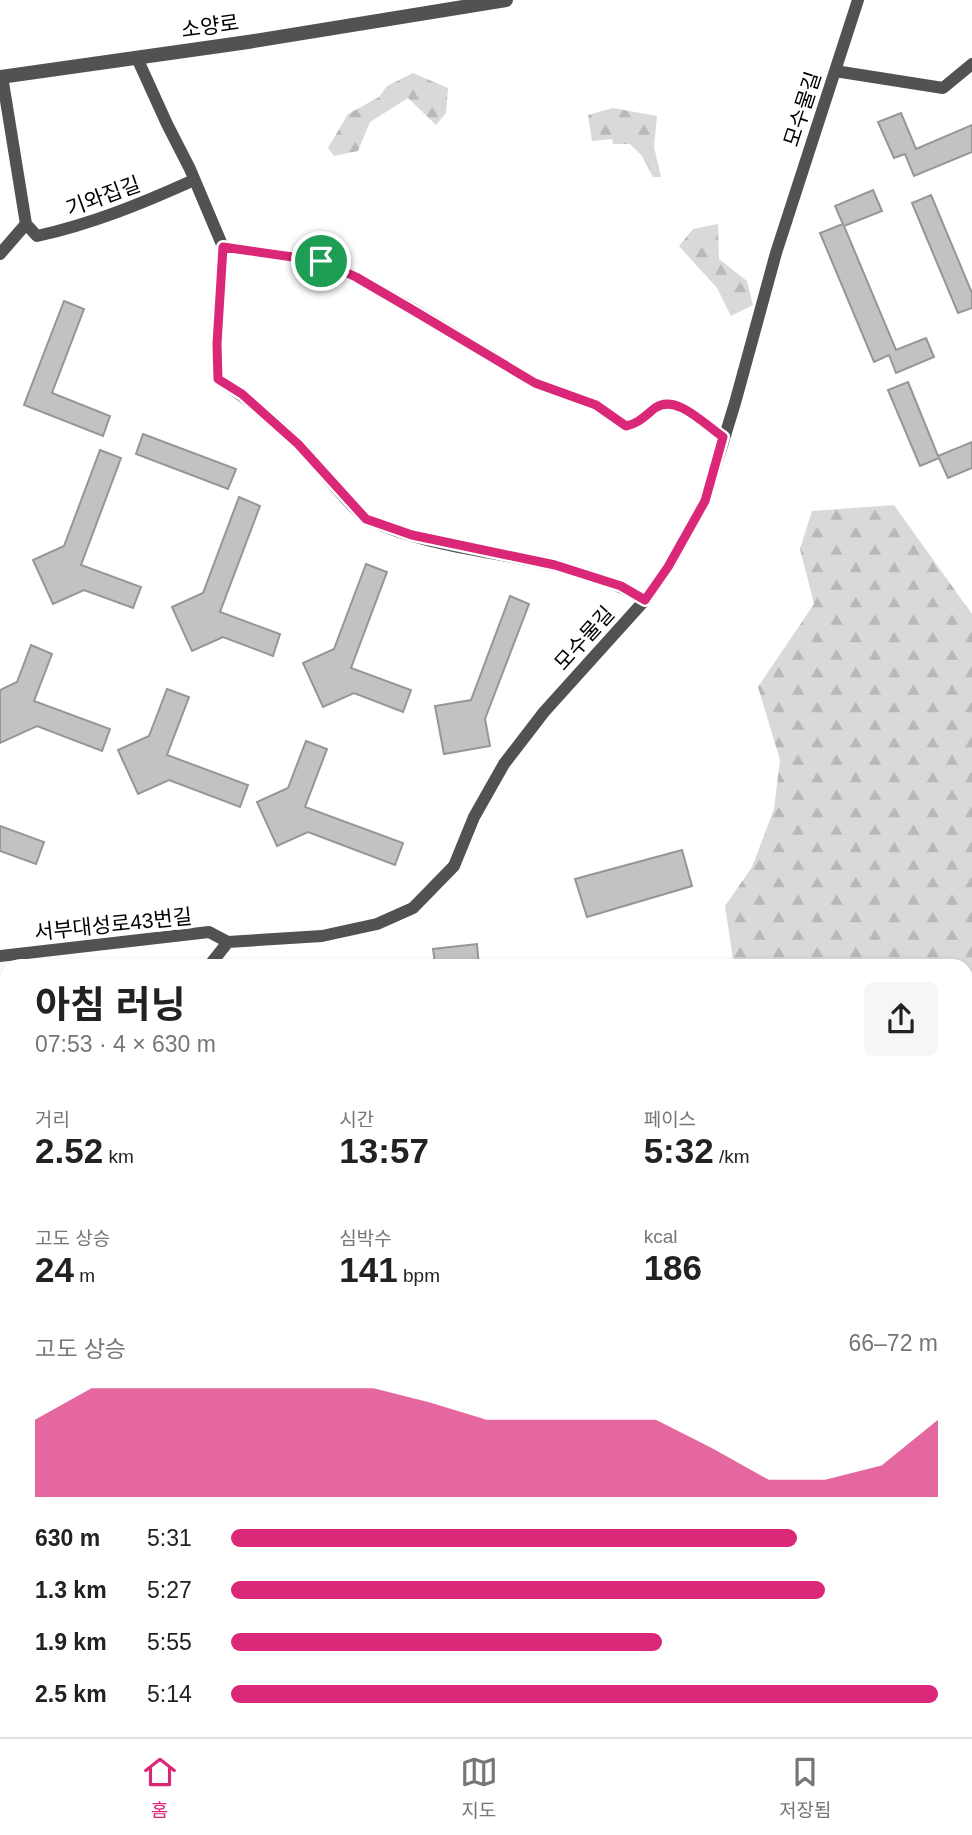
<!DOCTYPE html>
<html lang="ko">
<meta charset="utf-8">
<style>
:root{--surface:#fff;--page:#f6f6f6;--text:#222;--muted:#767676;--line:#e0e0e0;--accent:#db2777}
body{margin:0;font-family:Arial,"Noto Sans KR",sans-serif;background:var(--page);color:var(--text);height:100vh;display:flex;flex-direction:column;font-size:26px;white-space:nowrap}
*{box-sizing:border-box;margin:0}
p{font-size:23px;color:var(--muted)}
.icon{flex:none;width:38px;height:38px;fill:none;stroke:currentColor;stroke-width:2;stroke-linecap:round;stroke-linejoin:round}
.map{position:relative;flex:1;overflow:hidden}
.details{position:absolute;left:0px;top:959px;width:973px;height:779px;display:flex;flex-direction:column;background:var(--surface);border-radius:21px 21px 0 0;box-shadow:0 4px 10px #0003}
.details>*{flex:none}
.pin{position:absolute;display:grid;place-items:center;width:60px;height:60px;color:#fff;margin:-30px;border:4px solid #fff;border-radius:50%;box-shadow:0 2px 7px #0007}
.round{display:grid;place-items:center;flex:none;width:74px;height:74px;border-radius:10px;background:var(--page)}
.summary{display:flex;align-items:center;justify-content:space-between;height:119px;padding:0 35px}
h1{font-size:38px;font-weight:700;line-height:52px}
.metrics{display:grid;grid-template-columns:repeat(3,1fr);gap:10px;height:119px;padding:7px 35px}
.metrics div{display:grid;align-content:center}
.metrics b{font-size:35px;font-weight:700}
.metrics small{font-size:19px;font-weight:400}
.metrics p{font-size:19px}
.chart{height:196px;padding:14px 35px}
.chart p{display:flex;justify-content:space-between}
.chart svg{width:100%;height:126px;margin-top:7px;fill:var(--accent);opacity:.7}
ul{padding:0 35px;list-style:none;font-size:23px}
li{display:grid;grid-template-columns:112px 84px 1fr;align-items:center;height:52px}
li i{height:18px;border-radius:9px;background:var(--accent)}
.tabs{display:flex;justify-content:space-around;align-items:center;height:98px;border-top:2px solid var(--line);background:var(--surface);font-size:19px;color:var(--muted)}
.tabs a{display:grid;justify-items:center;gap:4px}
.tabs .active{color:var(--accent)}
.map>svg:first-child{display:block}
.forest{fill:url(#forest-firs)}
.building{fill:#c2c2c2;stroke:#969696;stroke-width:2}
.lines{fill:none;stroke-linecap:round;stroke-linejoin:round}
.minor{stroke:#525252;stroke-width:12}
.tertiary{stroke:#525252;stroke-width:14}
.route-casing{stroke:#fff;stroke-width:14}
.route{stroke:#db2777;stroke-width:9}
.labels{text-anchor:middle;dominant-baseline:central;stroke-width:7;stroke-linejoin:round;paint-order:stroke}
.street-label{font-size:21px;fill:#000;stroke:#fff}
</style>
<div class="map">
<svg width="972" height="1737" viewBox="0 0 972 1737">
<defs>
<pattern id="forest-firs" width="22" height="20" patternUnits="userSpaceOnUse" patternTransform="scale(1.75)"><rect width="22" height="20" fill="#d9d9d9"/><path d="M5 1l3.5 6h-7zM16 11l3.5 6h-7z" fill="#b8b8b8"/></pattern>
</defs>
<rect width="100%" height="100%" fill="#fff"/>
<!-- forest -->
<path class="forest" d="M 413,73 L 448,88 L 446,113 L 436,125 L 408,98 L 370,122 L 358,151 L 334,156 L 328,148 L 348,114 L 379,97 L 387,86 Z
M 613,108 L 657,116 L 654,147 L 661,177 L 653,177 L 642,156 L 630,144 L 613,144 L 612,139 L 592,141 L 588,115 Z
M 718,224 L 719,259 L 747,281 L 753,305 L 731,316 L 717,288 L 679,246 L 693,229 Z
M 894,505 L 972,614 L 972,1737 L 769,1737 L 765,1731 L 966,1731 L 966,966 L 734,966 L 725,906 L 752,867 L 774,809 L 780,760 L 758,687 L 814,604 L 800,549 L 812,511 Z"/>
<!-- building -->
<path class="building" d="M 901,113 L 916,149 L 972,125 L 972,152 L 914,176 L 905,154 L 894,158 L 878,122 Z
M 873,190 L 882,211 L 844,226 L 896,350 L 926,338 L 934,357 L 896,373 L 889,355 L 874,362 L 820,233 L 843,224 L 835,206 Z
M 931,195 L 972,293 L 972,308 L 958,313 L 912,203 Z
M 64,301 L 84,309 L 52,393 L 110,416 L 103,436 L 24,405 Z
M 908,382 L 938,456 L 972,442 L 972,468 L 948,478 L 939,458 L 920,466 L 888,390 Z
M 143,434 L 236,469 L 228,489 L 136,454 Z
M 100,450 L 121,458 L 81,565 L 141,587 L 133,608 L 84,590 L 53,604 L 33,560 L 64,546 Z
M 239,497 L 260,506 L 220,612 L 280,634 L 273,656 L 223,637 L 192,651 L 172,607 L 203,593 Z
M 366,564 L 387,572 L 351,668 L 411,690 L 403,712 L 354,693 L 323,707 L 303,663 L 334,649 Z
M 510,596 L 529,604 L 485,719 L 490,746 L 444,754 L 435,706 L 471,700 Z
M 31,645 L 52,654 L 34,701 L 110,729 L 102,751 L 37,726 L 0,743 L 0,690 L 17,682 Z
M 167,689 L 189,697 L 167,755 L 248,785 L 240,807 L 169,780 L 138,794 L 118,750 L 149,736 Z
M 306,741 L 327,749 L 305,807 L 403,843 L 395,865 L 308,832 L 277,846 L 257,802 L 288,788 Z
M 0,826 L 44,842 L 36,864 L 0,851 Z
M 682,850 L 692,886 L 587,917 L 575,879 Z
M 477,944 L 479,966 L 440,966 L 440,962 L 435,963 L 433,949 Z"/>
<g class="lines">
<!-- minor -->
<path class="minor" d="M 137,58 L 167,124 L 190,169 L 223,247 L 217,344 L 218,379 C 246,398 276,421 300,446 C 315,461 355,514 369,520 C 456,560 562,550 645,600
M 835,71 L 943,88 L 972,64
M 2,76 L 26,224
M 26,224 L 37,236 C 92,224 143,203 194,180
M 223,247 L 321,261 L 356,277 L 411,308 L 535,383 L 596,405 L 626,426 C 638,424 646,415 655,408 C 675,393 706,425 723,437
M 0,254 L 26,224
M 0,956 L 209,932 L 228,942
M 209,966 L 228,942 L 322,936 L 377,924 L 413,908 L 454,866 L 474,817 L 504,764 L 544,712 L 645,600 L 668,567 L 705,501 L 735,403 L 776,253 L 858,0
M 0,1069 L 7,1068
M 0,1298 L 7,1297
M 0,1372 L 1,1383
M 0,1668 L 7,1669
M 622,1731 L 625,1737
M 759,1731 L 760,1737
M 907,1731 L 907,1737
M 213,1737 L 229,1731"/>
<!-- tertiary -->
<path class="tertiary" d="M 0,77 L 248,42 L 506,0
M 0,1183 L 7,1182"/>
</g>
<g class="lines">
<!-- route casing -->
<g class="route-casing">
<path id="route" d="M 223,247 L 321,261 L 356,277 L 411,309 L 535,383 L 596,405 L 626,426 C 638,424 646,415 655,408 C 676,393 705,425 723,437 L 705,501 L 668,567 L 645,600 L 621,586 L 555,565 L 412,535 L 366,519 L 298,444 L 242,394 L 218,379 L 217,344 Z"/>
</g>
<!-- route -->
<use href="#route" class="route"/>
</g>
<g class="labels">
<!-- street labels -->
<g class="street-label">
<text transform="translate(210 26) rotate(-8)">소양로</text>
<text transform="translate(802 109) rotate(-72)">모수물길</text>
<text transform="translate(103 196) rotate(-20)">기와집길</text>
<text transform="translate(584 638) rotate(-48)">모수물길</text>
<text transform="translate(113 924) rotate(-6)">서부대성로43번길</text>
</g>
</g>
</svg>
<div class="pin" style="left:321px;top:261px;background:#1e9e55"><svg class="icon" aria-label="arrive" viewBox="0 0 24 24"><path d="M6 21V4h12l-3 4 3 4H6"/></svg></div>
<section class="details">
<div class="summary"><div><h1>아침 러닝</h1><p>07:53 · 4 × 630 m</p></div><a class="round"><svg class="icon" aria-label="share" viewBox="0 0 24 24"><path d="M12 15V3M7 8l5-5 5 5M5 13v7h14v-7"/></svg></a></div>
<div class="metrics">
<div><p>거리</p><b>2.52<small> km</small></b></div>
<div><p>시간</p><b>13:57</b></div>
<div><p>페이스</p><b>5:32<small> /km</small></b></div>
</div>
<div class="metrics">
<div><p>고도 상승</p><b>24<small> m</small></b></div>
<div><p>심박수</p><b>141<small> bpm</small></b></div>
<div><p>kcal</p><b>186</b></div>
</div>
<div class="chart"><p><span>고도 상승</span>66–72 m</p>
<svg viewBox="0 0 160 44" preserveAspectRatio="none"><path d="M0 44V17L10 6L20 6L30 6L40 6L50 6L60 6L70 11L80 17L90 17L100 17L110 17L120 27L130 38L140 38L150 33L160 17V44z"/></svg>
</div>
<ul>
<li><b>630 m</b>5:31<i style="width:80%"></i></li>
<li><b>1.3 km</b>5:27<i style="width:84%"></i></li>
<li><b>1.9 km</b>5:55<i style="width:61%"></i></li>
<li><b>2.5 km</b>5:14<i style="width:100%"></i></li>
</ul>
</section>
</div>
<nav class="tabs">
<a class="active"><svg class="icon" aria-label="home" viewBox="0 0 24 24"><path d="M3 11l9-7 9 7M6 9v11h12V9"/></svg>홈</a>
<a><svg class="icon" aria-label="map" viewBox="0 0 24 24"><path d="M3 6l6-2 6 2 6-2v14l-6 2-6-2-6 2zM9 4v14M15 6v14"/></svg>지도</a>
<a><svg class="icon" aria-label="saved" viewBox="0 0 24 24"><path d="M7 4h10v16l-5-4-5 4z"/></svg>저장됨</a>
</nav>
